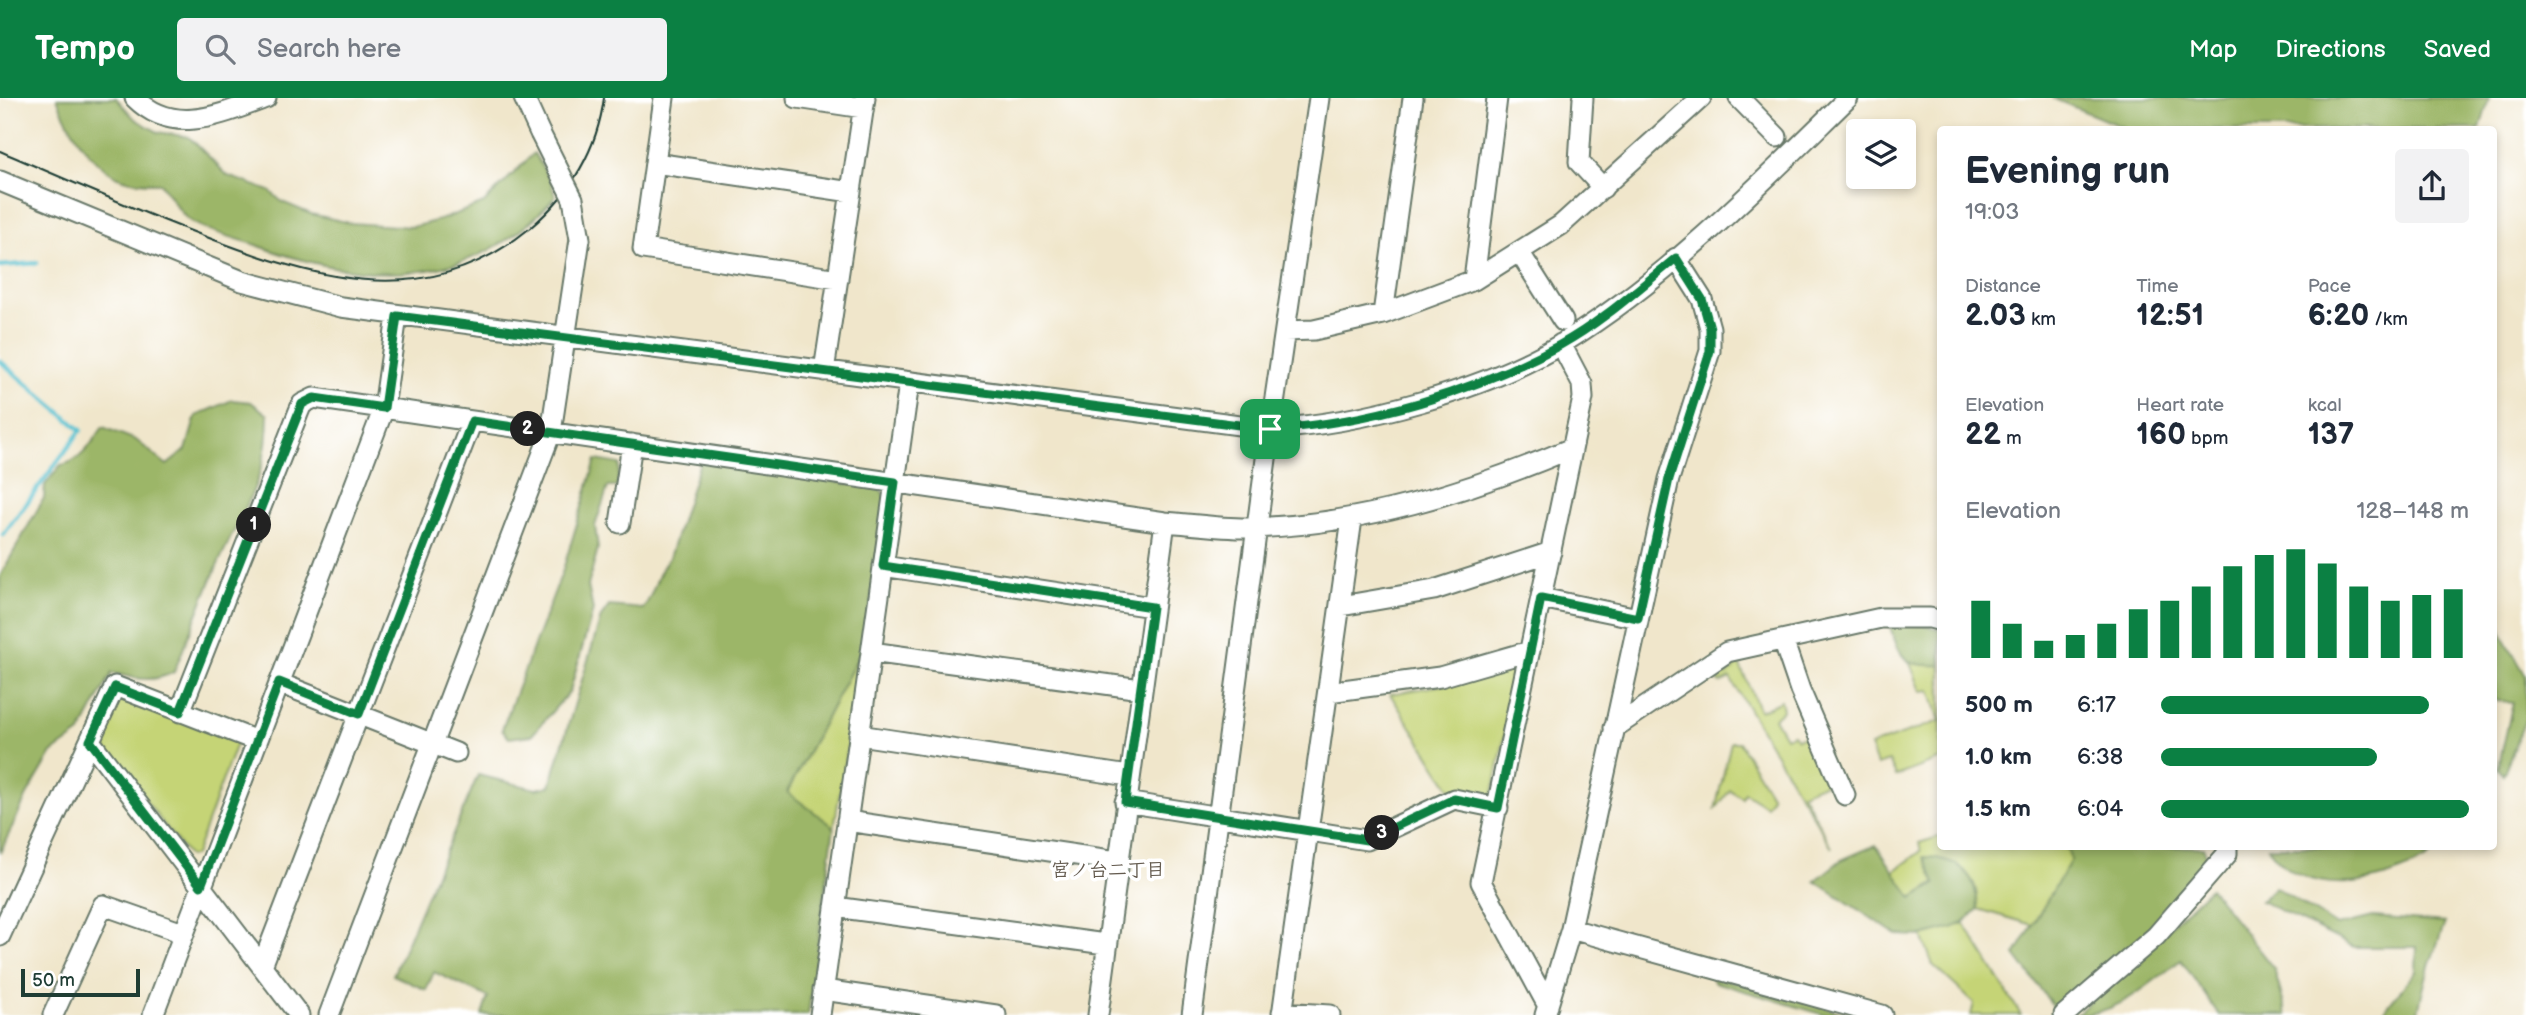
<!DOCTYPE html>
<meta charset="utf-8">
<style>
:root{--surface:#fff;--page:#f2f2f3;--text:#1f2937;--muted:#747a83;--accent:#0b8043}
body{margin:0;font-family:"Balsamiq Sans","Klee One",sans-serif;background:var(--page);color:var(--text);height:100vh;display:flex;flex-direction:column;font-size:26px;white-space:nowrap}
*{box-sizing:border-box;margin:0}
p{font-size:23px;color:var(--muted)}
.icon{flex:none;width:38px;height:38px;fill:none;stroke:currentColor;stroke-width:2;stroke-linecap:round;stroke-linejoin:round}
.map{position:relative;flex:1;overflow:hidden}
.side{position:absolute;left:1937px;top:28px;width:560px;height:724px;display:flex;flex-direction:column;background:var(--surface);border-radius:7px;box-shadow:0 4px 10px #0003}
.side>*{flex:none}
.buttons{position:absolute;left:1846px;top:21px;display:grid;gap:14px}
.buttons a{display:grid;place-items:center;width:70px;height:70px;border-radius:7px;background:var(--surface);box-shadow:0 4px 10px #0003;font-size:35px}
.scale{position:absolute;left:21px;bottom:18px;width:119px;box-sizing:border-box;padding-left:7px;border:4px solid #1f3d34;border-top:0;font-size:19px;line-height:24px;white-space:nowrap;color:#1f3d34;-webkit-text-stroke:5px #fff;paint-order:stroke}
.pin{position:absolute;display:grid;place-items:center;width:60px;height:60px;color:#fff;margin:-30px;border-radius:14px;box-shadow:0 4px 10px #0006}
.km{position:absolute;width:35px;height:35px;margin:-18px;border-radius:50%;background:#222;color:#fff;font-size:19px;line-height:35px;text-align:center}
.round{display:grid;place-items:center;flex:none;width:74px;height:74px;border-radius:7px;background:var(--page)}
.overview{display:flex;align-items:center;justify-content:space-between;height:119px;padding:0 28px}
h1{font-size:38px;font-weight:600;line-height:52px}
.stats{display:grid;grid-template-columns:repeat(3,1fr);gap:10px;height:119px;padding:7px 28px}
.stats div{display:grid;align-content:center}
.stats b{font-size:30px;font-weight:600}
.stats small{font-size:19px;font-weight:400}
.stats p{font-size:19px}
.chart{height:196px;padding:14px 28px}
.chart p{display:flex;justify-content:space-between}
.chart svg{width:100%;height:126px;margin-top:7px;stroke:var(--accent);stroke-width:6}
ul{padding:0 28px;list-style:none;font-size:23px}
li{display:grid;grid-template-columns:112px 84px 1fr;align-items:center;height:52px}
li i{height:18px;border-radius:9px;background:var(--accent)}
header{display:flex;align-items:center;gap:42px;box-sizing:border-box;height:98px;padding:0 35px;background:var(--accent);color:#fff}
header strong{font-size:33px}
nav{display:flex;gap:38px;margin-inline-start:auto;font-size:24px}
.search{width:490px;height:63px;background:var(--page);display:flex;align-items:center;gap:18px;box-sizing:border-box;padding:0 24px;border-radius:7px;color:var(--muted);font-size:26px}
.map>svg:first-child{display:block}
.green{fill:#c5d476;stroke:#728855;stroke-width:2}
.forest{fill:#9cb667;stroke:#5e7a4e;stroke-width:2}
.lines{fill:none;stroke-linecap:round;stroke-linejoin:round}
.stream{stroke:#53bfcd;stroke-width:4.5}
.minor-casing{stroke:#687869;stroke-width:23}
.minor{stroke:#fff;stroke-width:19}
.tram{stroke:#1f3d34;stroke-width:2}
.minor-bridge-casing{stroke:#687869;stroke-width:23;stroke-linecap:butt}
.minor-bridge{stroke:#fff;stroke-width:19}
.route-casing{stroke:#fff;stroke-width:14}
.route{stroke:#0b8043;stroke-width:9}
.labels{text-anchor:middle;dominant-baseline:central;stroke-width:7;stroke-linejoin:round;paint-order:stroke}
.neighbourhood-label{font-size:19px;font-weight:bold;fill:#655c50;stroke:#fff}
</style>
<header>
<strong>Tempo</strong>
<div class="search"><svg class="icon" aria-label="search" viewBox="0 0 24 24"><circle cx="10" cy="10" r="6"/><path d="M15 15l6 6"/></svg>Search here</div>
<nav><a>Map</a><a>Directions</a><a>Saved</a></nav>
</header>
<div class="map">
<svg width="2526" height="917" viewBox="0 0 2526 917">
<rect width="100%" height="100%" fill="#fff"/>
<filter id="ink" filterUnits="userSpaceOnUse"><feTurbulence type="fractalNoise" baseFrequency=".0143" numOctaves="2"/><feDisplacementMap in="SourceGraphic" scale="14" xChannelSelector="R" yChannelSelector="G"/><feConvolveMatrix kernelMatrix="1 2 1 2 8 2 1 2 1" color-interpolation-filters="sRGB"/></filter>
<filter id="wash" filterUnits="userSpaceOnUse"><feTurbulence type="fractalNoise" baseFrequency=".00686" numOctaves="4" result="noise"/><feDisplacementMap in="SourceGraphic" scale="28" xChannelSelector="R" yChannelSelector="G"/><feGaussianBlur stdDeviation="1.57" result="paint"/><feColorMatrix in="noise" values="0 0 0 0 0 0 0 0 0 0 0 0 0 0 0 0 0 1.4 0 .05"/><feComposite in="paint" operator="in"/></filter>
<g filter="url(#wash)">
<rect width="100%" height="100%" fill="#f0e6cb"/>
<!-- green -->
<path class="green" d="M 865,546 L 834,729 L 787,695 Z
M 1736,559 L 1760,613 L 1781,603 L 1783,612 L 1774,620 L 1785,639 L 1793,636 L 1797,641 L 1813,634 L 1833,682 L 1802,695 L 1832,750 L 1730,580 L 1720,585 L 1718,582 L 1735,570 L 1731,561 Z
M 1512,565 L 1518,573 L 1493,695 L 1486,700 L 1453,695 L 1390,596 L 1443,587 Z
M 1910,565 L 1941,567 L 1941,661 L 1896,678 L 1889,663 L 1877,667 L 1870,648 L 1940,623 L 1930,592 L 1921,593 Z
M 127,601 L 237,643 L 195,757 L 189,759 L 103,647 L 103,636 L 117,603 Z
M 1731,644 L 1739,644 L 1772,699 L 1766,708 L 1745,695 L 1742,700 L 1730,692 L 1715,712 Z
M 1941,738 L 1941,749 L 2067,749 L 2071,762 L 2033,827 L 1978,811 C 1977,792 1976,780 1959,770 L 1912,800 L 1892,775 L 1921,753 L 1919,745 Z
M 1964,825 L 2021,917 L 1971,917 L 1974,905 L 1933,867 L 1922,838 Z"/>
<!-- forest -->
<path class="forest" d="M 57,0 L 116,0 L 135,21 L 147,28 L 158,34 L 189,39 L 228,78 L 270,93 L 282,104 L 311,116 L 350,125 L 412,129 L 443,121 L 484,105 L 534,55 L 551,83 L 555,99 C 473,194 364,187 256,147 C 236,140 208,134 190,123 C 179,115 169,96 160,85 C 147,85 128,84 116,78 C 89,64 67,27 57,0 Z
M 2052,0 L 2489,0 L 2480,31 L 2127,31 Z
M 232,302 L 251,304 L 268,317 C 268,381 244,409 219,464 C 203,500 189,537 174,574 C 151,586 135,580 112,575 L 80,635 L 52,655 L 27,697 L 0,755 L 0,478 L 44,400 L 45,387 L 61,367 C 82,363 91,346 103,329 L 136,342 L 167,367 L 186,352 L 196,318 Z
M 596,362 L 620,366 L 617,389 L 608,389 L 595,428 L 598,450 L 588,488 L 593,512 L 570,593 L 532,637 L 509,640 L 502,631 L 563,472 Z
M 700,364 L 876,390 L 883,394 L 885,402 L 865,546 L 787,694 L 834,729 L 808,917 L 482,917 L 488,899 L 434,874 L 426,892 L 393,877 L 478,677 L 536,691 L 550,688 L 601,519 L 609,508 L 643,511 C 655,495 656,475 669,460 Z
M 2494,500 L 2501,534 L 2526,578 L 2526,620 L 2503,677 L 2498,671 L 2513,605 L 2494,602 Z
M 1907,524 L 1941,531 L 1941,567 C 1902,569 1901,560 1889,526 Z
M 1876,747 L 1912,800 L 1936,786 L 1924,759 C 1960,760 1976,775 1978,811 L 1964,825 L 1952,830 L 1922,838 L 1897,837 L 1815,783 L 1841,762 Z
M 2067,749 L 2203,749 L 2209,764 L 2152,833 L 2096,883 L 2056,912 L 2015,857 L 2071,762 Z
M 2268,749 L 2437,749 C 2430,762 2415,767 2401,773 C 2357,791 2296,794 2268,749 Z
M 2275,789 L 2337,828 L 2373,819 L 2445,825 L 2429,868 L 2417,917 L 2381,917 L 2416,873 L 2417,849 L 2354,849 L 2261,803 Z
M 2210,790 L 2274,871 L 2287,917 L 2219,917 L 2181,862 C 2148,886 2118,917 2076,917 Z
M 1710,877 L 1850,917 L 1825,917 L 1714,884 Z"/>
<g class="lines">
<!-- stream -->
<path class="stream" d="M 0,168 L 37,165
M 0,263 L 81,332 L 3,437"/>
</g>
</g>
<g filter="url(#ink)">
<g class="lines">
<!-- minor casing -->
<g class="minor-casing">
<path id="minor" d="M 135,0 C 174,39 221,16 266,0
M 524,0 L 540,35
M 664,0 L 643,151 L 838,181
M 797,0 L 863,10
M 1583,0 L 1579,64 L 1603,90
M 1739,0 L 1777,39
M 655,65 L 851,94
M 0,83 L 242,183 L 341,209 L 1270,331 C 1360,326 1486,292 1563,245 C 1669,180 1760,86 1848,0
M 1520,155 L 1563,223
M 1474,182 L 1497,0
M 1383,216 L 1413,0
M 1285,233 L 1314,232 L 1383,216 L 1474,182 L 1561,127 L 1701,0
M 824,273 L 865,0
M 620,425 L 632,346
M 883,468 L 1152,509
M 1541,500 L 1638,520
M 1341,508 L 1434,492 L 1551,454
M 1783,542 L 1800,592 L 1845,697
M 871,554 L 1141,591
M 279,585 L 456,655
M 1328,594 L 1440,579 L 1530,553
M 180,614 L 299,313 L 302,306 L 314,300 L 1165,424 C 1192,426 1219,430 1246,430 C 1360,428 1468,394 1572,350
M 1614,630 L 1727,554 L 1881,520 L 1930,520 L 1941,523
M 859,637 L 1129,678
M 90,643 L 299,917
M 1125,704 L 1367,742 L 1454,701 L 1498,710
M 847,723 L 1117,763
M 835,809 L 1105,846
M 1571,831 L 1882,917
M 0,838 L 115,588 L 257,643
M 262,868 L 472,323
M 823,892 L 996,917
M 1548,908 L 1481,784 L 1583,300 L 1582,286 L 1561,246
M 1282,914 L 1330,917
M 53,917 L 103,807 L 183,835
M 153,917 L 384,310 L 397,218
M 329,917 L 551,334 L 580,141
M 820,917 L 909,285
M 1098,917 L 1165,424
M 1192,917 L 1266,361 L 1319,0
M 1282,917 L 1352,421
M 1545,917 L 1571,831 L 1669,381 L 1710,253 L 1710,230 L 1702,201 L 1676,160
M 2064,917 L 2156,838 L 2227,756 L 2227,749"/>
</g>
<!-- minor -->
<use href="#minor" class="minor"/>
<!-- tram -->
<path class="tram" d="M 0,53 C 63,80 126,108 191,133 C 306,178 423,219 530,130 C 571,95 597,53 604,0"/>
<!-- minor-bridge casing -->
<g class="minor-bridge-casing">
<path id="minor-bridge" d="M 540,35 L 573,101 L 580,141"/>
</g>
<!-- minor-bridge -->
<use href="#minor-bridge" class="minor-bridge"/>
</g>
</g>
<g class="lines" filter="url(#ink)">
<!-- route casing -->
<g class="route-casing">
<path id="route" d="M 1676,160 L 1702,201 L 1710,230 L 1710,253 L 1669,381 L 1638,520 L 1541,500 L 1498,710 L 1454,701 L 1367,742 L 1125,704 L 1152,509 L 883,468 L 895,384 L 472,323 L 359,616 L 279,584 L 201,788 L 90,643 L 115,589 L 180,614 L 302,306 L 314,300 L 384,310 L 397,218 L 1270,331 C 1368,326 1474,294 1560,247 C 1602,224 1639,190 1676,160 Z"/>
</g>
<!-- route -->
<use href="#route" class="route"/>
</g>
<g class="labels">
<!-- neighbourhood labels -->
<g class="neighbourhood-label">
<text x="1108" y="772">宮ノ台二丁目</text>
</g>
</g>
</svg>
<div class="buttons">
<a><svg class="icon" aria-label="layers" viewBox="0 0 24 24"><path d="M12 4l9 5-9 5-9-5zM3 14l9 5 9-5"/></svg></a>
</div>
<div class="scale">50 m</div>
<div class="pin" style="left:1270px;top:331px;background:#1e9e55"><svg class="icon" aria-label="arrive" viewBox="0 0 24 24"><path d="M6 21V4h12l-3 4 3 4H6"/></svg></div>
<b class="km" style="left:254px;top:427px">1</b>
<b class="km" style="left:528px;top:331px">2</b>
<b class="km" style="left:1382px;top:735px">3</b>
<section class="side">
<div class="overview"><div><h1>Evening run</h1><p>19:03</p></div><a class="round"><svg class="icon" aria-label="share" viewBox="0 0 24 24"><path d="M12 15V3M7 8l5-5 5 5M5 13v7h14v-7"/></svg></a></div>
<div class="stats">
<div><p>Distance</p><b>2.03<small> km</small></b></div>
<div><p>Time</p><b>12:51</b></div>
<div><p>Pace</p><b>6:20<small> /km</small></b></div>
</div>
<div class="stats">
<div><p>Elevation</p><b>22<small> m</small></b></div>
<div><p>Heart rate</p><b>160<small> bpm</small></b></div>
<div><p>kcal</p><b>137</b></div>
</div>
<div class="chart"><p><span>Elevation</span>128–148 m</p>
<svg viewBox="0 0 160 44" preserveAspectRatio="none"><path d="M5 44V24M15 44V32M25 44V38M35 44V36M45 44V32M55 44V27M65 44V24M75 44V19M85 44V12M95 44V8M105 44V6M115 44V11M125 44V19M135 44V24M145 44V22M155 44V20"/></svg>
</div>
<ul>
<li><b>500 m</b>6:17<i style="width:87%"></i></li>
<li><b>1.0 km</b>6:38<i style="width:70%"></i></li>
<li><b>1.5 km</b>6:04<i style="width:100%"></i></li>
</ul>
</section>
</div>
